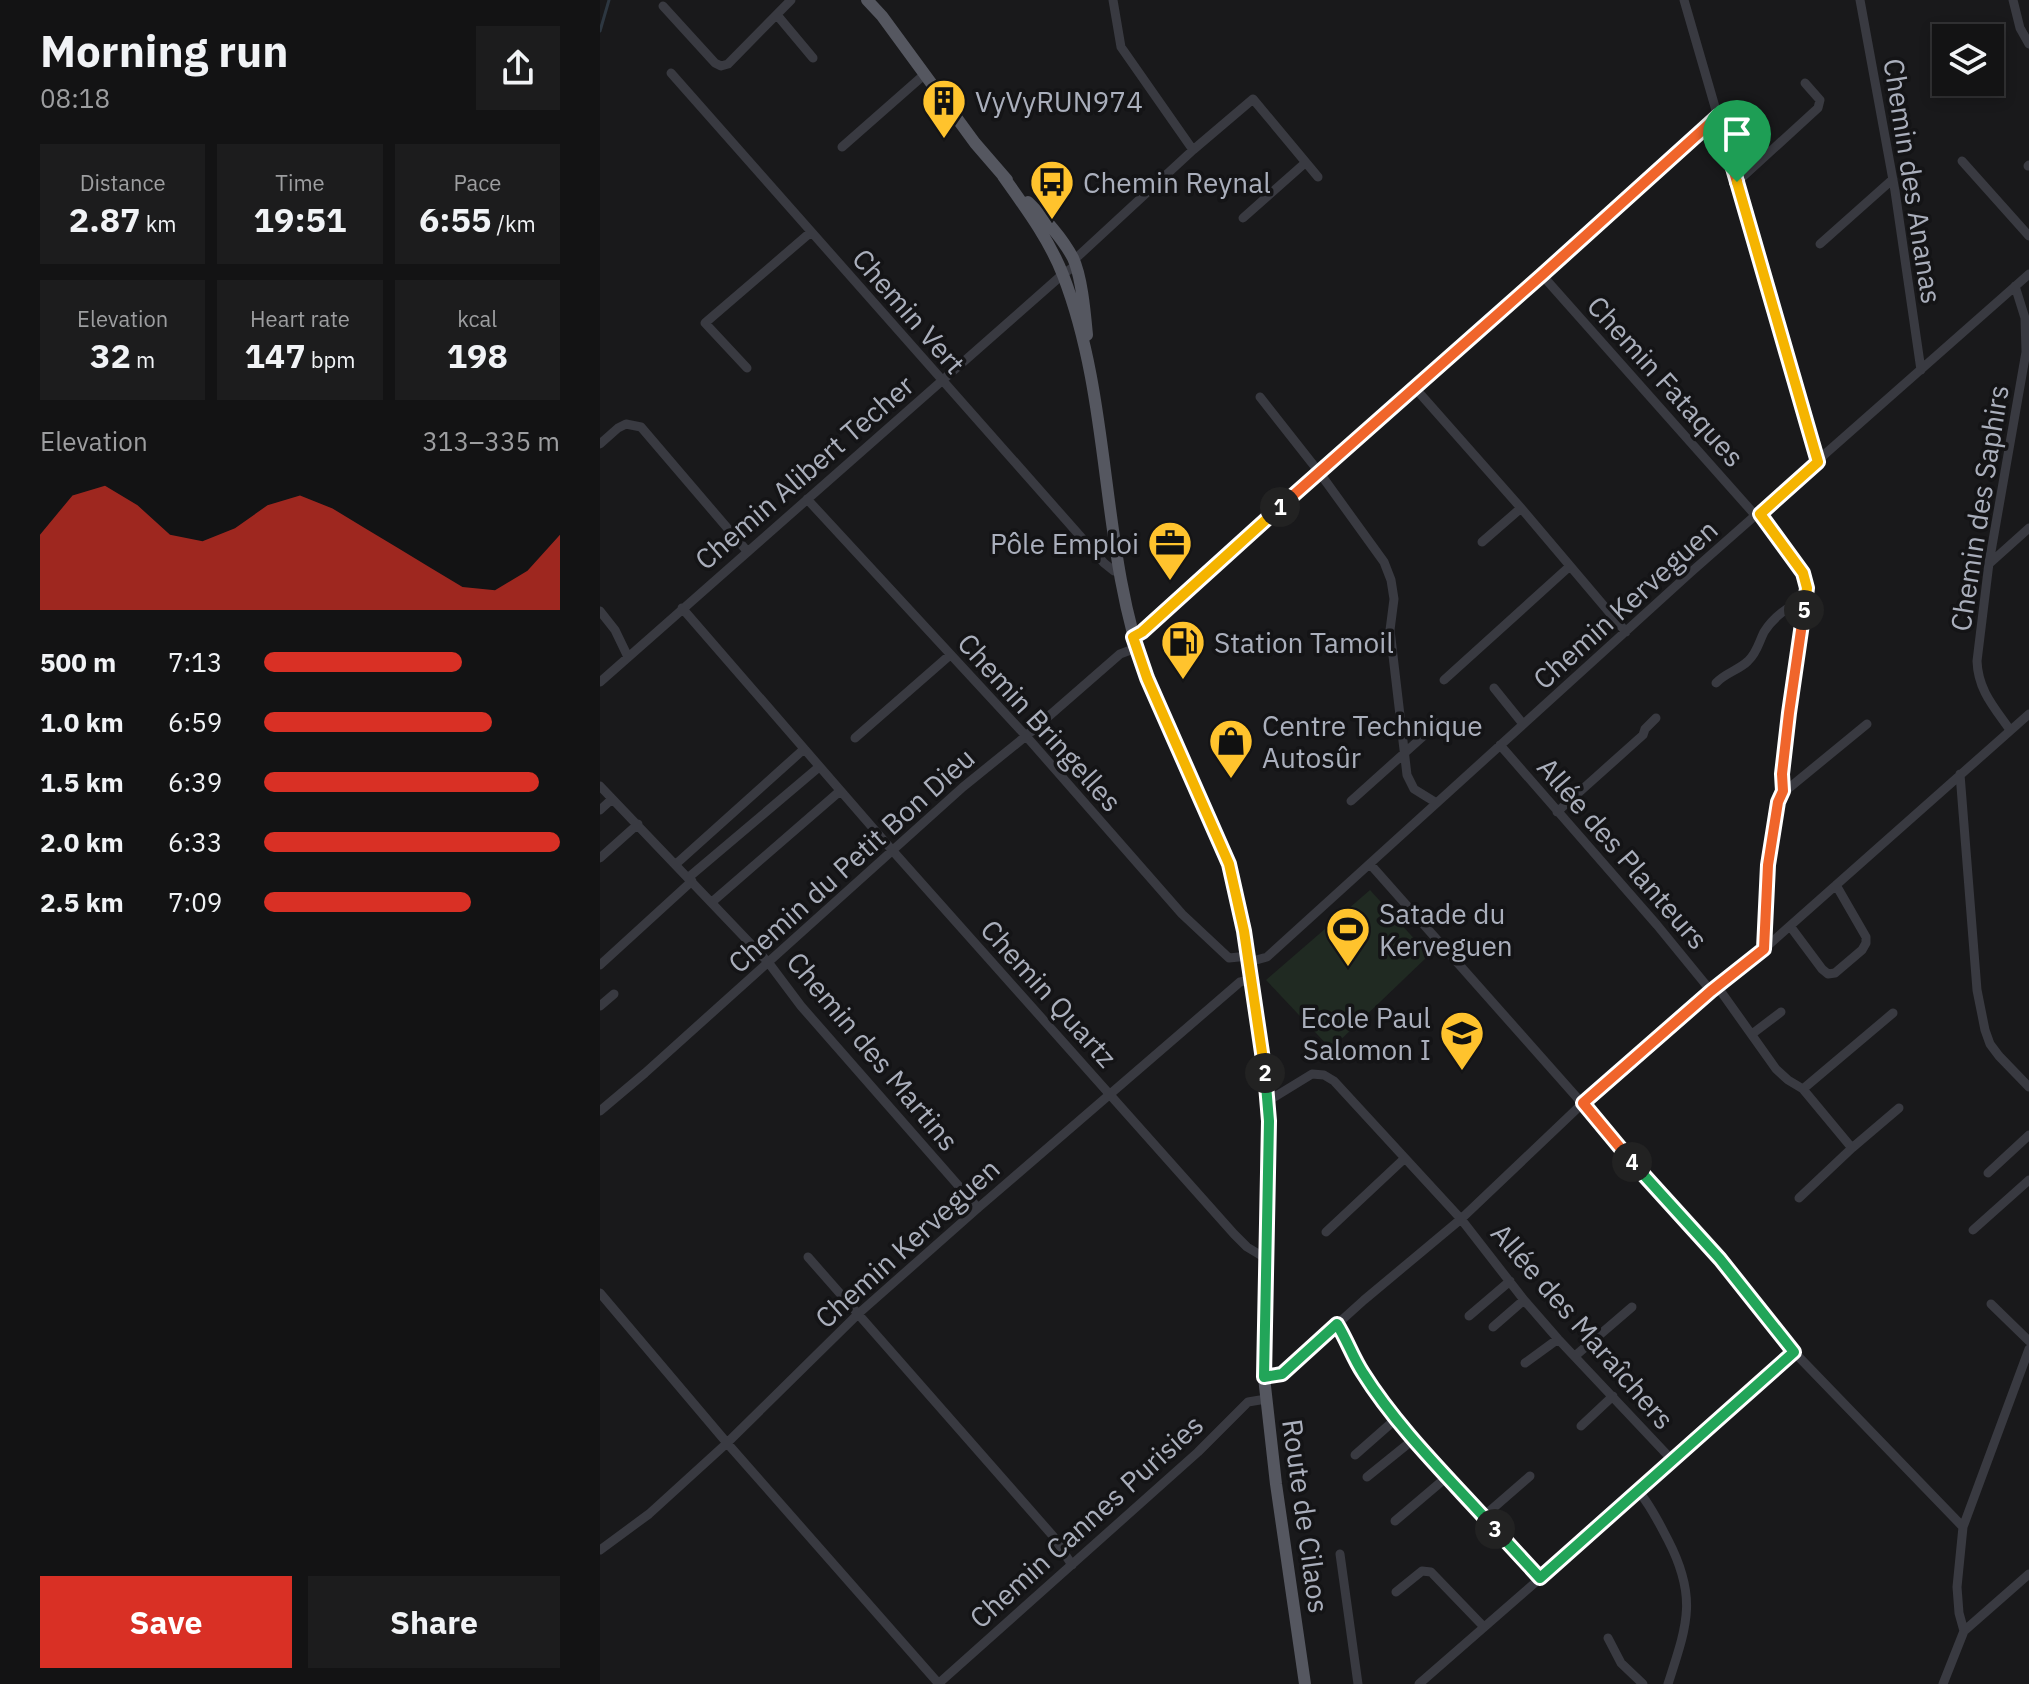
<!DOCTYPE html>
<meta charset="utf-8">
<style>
:root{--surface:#131314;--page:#1c1c1d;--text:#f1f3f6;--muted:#9d9ea0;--line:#323234;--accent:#d93025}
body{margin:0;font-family:"IBM Plex Sans",sans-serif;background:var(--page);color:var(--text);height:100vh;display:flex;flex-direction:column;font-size:30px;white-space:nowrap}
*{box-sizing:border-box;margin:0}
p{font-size:26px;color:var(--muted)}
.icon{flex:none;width:44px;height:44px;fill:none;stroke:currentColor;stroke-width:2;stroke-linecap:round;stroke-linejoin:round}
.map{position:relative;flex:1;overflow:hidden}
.details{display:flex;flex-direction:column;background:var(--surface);width:600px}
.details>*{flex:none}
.buttons{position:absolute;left:1332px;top:24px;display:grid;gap:16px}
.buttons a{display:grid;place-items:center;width:72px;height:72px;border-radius:0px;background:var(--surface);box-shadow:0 4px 12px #0003,0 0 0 2px var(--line);font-size:40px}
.pin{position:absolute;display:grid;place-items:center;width:68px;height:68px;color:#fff;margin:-82px -34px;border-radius:50% 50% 50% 0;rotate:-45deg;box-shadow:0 0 8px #0007}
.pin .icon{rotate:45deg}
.km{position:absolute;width:40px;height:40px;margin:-20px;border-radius:50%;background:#222;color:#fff;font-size:22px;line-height:40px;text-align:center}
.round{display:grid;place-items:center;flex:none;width:84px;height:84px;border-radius:0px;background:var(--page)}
.head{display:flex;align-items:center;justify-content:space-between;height:136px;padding:0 40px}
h1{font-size:44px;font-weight:700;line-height:60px}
.metrics{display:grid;grid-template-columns:repeat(3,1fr);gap:12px;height:136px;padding:8px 40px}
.metrics div{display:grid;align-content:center;border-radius:0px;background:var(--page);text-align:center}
.metrics b{font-size:34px;font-weight:700}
.metrics small{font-size:22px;font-weight:400}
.metrics p{font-size:22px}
.chart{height:224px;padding:16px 40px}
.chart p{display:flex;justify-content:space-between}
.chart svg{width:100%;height:144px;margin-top:8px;fill:var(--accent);opacity:.7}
.cta{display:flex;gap:16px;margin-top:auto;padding:16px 40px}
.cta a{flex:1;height:92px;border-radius:0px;background:var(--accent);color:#fff;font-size:32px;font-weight:700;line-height:92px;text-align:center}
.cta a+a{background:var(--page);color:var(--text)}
ul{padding:0 40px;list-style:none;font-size:26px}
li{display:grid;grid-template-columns:128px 96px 1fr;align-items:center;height:60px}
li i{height:20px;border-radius:10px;background:var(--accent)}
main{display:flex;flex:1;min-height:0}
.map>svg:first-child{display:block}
.green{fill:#202a22}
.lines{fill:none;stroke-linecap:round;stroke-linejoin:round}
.stream{stroke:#2d3741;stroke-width:3}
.minor{stroke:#393a41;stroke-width:9}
.major{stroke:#555760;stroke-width:12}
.split-1-casing{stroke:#fff;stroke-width:16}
.split-2-casing{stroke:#fff;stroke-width:16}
.split-3-casing{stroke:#fff;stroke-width:16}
.split-4-casing{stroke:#fff;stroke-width:16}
.split-5-casing{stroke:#fff;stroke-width:16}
.split-6-casing{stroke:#fff;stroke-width:16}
.split-1{stroke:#f0652b;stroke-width:10}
.split-2{stroke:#f5b400;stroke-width:10}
.split-3{stroke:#22a559;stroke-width:10}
.split-4{stroke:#22a559;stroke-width:10}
.split-5{stroke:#f0652b;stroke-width:10}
.split-6{stroke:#f5b400;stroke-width:10}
.labels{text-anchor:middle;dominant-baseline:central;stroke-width:7;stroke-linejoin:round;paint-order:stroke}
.poi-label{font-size:28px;fill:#aaafbc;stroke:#141416;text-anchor:start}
.street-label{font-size:28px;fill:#aaafbc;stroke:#141416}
</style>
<main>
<section class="details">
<div class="head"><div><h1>Morning run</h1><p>08:18</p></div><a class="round"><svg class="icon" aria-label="share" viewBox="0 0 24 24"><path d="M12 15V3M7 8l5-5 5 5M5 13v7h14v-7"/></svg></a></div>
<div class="metrics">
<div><p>Distance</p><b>2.87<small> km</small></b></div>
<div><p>Time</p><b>19:51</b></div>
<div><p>Pace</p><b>6:55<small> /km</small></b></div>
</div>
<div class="metrics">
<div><p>Elevation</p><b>32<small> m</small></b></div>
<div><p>Heart rate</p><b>147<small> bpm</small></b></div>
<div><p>kcal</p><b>198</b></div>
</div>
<div class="chart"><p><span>Elevation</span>313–335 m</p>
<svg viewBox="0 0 160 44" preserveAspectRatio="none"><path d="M0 44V21L10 9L20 6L30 12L40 21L50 23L60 19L70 12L80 9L90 13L100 19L110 25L120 31L130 37L140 38L150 32L160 21V44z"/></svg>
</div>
<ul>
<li><b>500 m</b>7:13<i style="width:67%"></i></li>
<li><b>1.0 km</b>6:59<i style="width:77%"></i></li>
<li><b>1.5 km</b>6:39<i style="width:93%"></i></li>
<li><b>2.0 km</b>6:33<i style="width:100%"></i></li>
<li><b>2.5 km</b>7:09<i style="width:70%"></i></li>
</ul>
<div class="cta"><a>Save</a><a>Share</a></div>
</section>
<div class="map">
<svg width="1429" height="1684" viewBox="0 0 1429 1684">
<rect width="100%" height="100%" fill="#19191b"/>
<!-- green -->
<path class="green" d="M 770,890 L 829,955 L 731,1049 L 666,980 Z"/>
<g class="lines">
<!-- stream -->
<path class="stream" d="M 0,31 L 9,0"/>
<!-- minor -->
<path class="minor" d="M 513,0 L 521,47 L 593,150
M 1084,0 L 1218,462
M 1260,0 L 1295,191 L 1321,370
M 1413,0 L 1420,28 L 1429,44
M 63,6 L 115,63 L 121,66 L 128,64 L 191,0
M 177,15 L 213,58
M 71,73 L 504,563 L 514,571 L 519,570
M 242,147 L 325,74
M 1362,161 L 1429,236
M 1428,166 L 1429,165
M 1137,182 L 1218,108 L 1220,100 L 1205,83
M 643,218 L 705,163
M 1220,244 L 1293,179
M 474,260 L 593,150 L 653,99 L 718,177
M 942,275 L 1156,516
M 147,368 L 105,323 L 211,232
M 815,388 L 921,508 L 1026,632
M 660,397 L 719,472 L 784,562 L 791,580 L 794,599 L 790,630 L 807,775 L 814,789 L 835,802
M 0,444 L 18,428 L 26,424 L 41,427 L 147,551
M 207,499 L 426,736 L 582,914 L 629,958 L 648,956
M 1160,514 L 1203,573 L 1207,588 L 1189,713 L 1182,774 L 1183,791 L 1178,802 L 1168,865 L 1164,949
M 882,542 L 921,508
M 1390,563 L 1429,528
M 82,608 L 292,850 L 634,1234 L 647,1247 L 667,1259
M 0,611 L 15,630 L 28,657
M 533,637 L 542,632 L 1118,116
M 844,680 L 970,566
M 0,682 L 463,274 L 475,266
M 1116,683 C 1125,673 1139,670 1148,661 C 1157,653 1159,642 1164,632 C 1172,619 1189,604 1205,601
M 894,688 L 923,724
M 1410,730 C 1394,707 1378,690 1377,661 L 1389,563 L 1426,352 L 1425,318 L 1415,286
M 255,738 L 350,655
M 900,745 L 1057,925 L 1111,991
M 1360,774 L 1377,990 L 1385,1030 L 1390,1044 L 1399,1056 L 1429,1087
M 0,786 L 168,962 L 201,1006 L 378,1208
M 1183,791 L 1189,788 L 1267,724
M 751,801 L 838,723
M 0,810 L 12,799
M 957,812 L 1043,735 L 1045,729 L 1056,718
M 0,858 L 38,824
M 76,864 L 204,749
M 770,864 L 1120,1259 L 1194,1352 L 1363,1527
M 89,877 L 219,767
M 112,902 L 240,791
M 1190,926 L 1222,969 L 1228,974 L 1235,973 L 1262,950 L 1266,943 L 1266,937 L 1236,885
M 649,962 L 667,957 L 1090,573 L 1429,274
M 0,965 L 92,881
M 1117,986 L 1176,1069 L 1188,1080 L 1203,1089 L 1252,1148
M 0,1006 L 14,994
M 1152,1034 L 1181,1012
M 1203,1089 L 1293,1013
M 668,1101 L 712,1074 L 724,1075 L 734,1081 L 861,1219 L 924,1300 L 958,1339 L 1073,1461
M 0,1111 L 45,1073 L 363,787 L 426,736 L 520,654 L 536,648
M 1388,1173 L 1429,1135
M 1199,1198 L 1252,1148 L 1299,1108
M 1373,1230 L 1429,1180
M 726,1232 L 805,1158
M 208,1257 L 453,1536 L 472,1565
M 0,1293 L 127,1443 L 339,1684
M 1391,1304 L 1429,1341
M 869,1316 L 910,1281
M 737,1324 L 763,1373 L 803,1426 L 940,1578
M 893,1327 L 924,1300
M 975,1356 L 1032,1307
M 925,1363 L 958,1339
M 664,1377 L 682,1374 L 764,1300 L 861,1219 L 983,1103 L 1111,991 L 1164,949 L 1429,714
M 981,1426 L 1013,1396
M 755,1455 L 797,1418
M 767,1477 L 814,1439
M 1039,1492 C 1051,1506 1059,1523 1068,1540 C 1098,1598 1087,1625 1068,1684
M 884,1516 L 930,1476
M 795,1521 L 848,1476
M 0,1550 L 49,1514 L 127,1443 L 258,1314 L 378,1208 L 640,982 L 651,980
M 740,1554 L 758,1684
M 796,1592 L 822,1571 L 831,1572 L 884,1627
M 1364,1631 L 1429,1574
M 1008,1638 L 1021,1663 L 1043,1684
M 338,1684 L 598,1452 L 648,1402 L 666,1399
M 819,1684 L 1039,1492 L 1194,1352
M 1343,1684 L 1364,1631 L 1359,1613 L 1357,1587 L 1363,1527 L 1429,1349"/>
<!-- major -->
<path class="major" d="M 267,0 L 282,16 L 375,143 L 407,180
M 403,176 C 425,207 449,239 463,275 C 513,404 499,548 547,678 L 629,864 L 644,931 L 661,1043 L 668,1101 L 667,1259 L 664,1377 L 676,1484 L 705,1684
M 428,202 C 445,219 462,237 473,258 C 482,277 485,314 487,335"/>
</g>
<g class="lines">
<!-- split-1 casing -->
<g class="split-1-casing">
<path id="split-1" d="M 680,507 L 942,275 L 1118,116 L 1137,182"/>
</g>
<!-- split-2 casing -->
<g class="split-2-casing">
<path id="split-2" d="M 665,1073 L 644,931 L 629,864 L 547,678 L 533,637 L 542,632 L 680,507"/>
</g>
<!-- split-3 casing -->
<g class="split-3-casing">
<path id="split-3" d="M 665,1073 L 669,1121 L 664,1377 L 682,1374 L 737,1324 C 747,1340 753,1358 763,1373 C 798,1429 851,1480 895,1529"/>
</g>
<!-- split-4 casing -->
<g class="split-4-casing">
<path id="split-4" d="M 895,1529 L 940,1578 L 1194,1352 L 1120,1259 L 1032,1162"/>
</g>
<!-- split-5 casing -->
<g class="split-5-casing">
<path id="split-5" d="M 1032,1162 L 983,1103 L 1111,991 L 1164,949 L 1168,865 L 1178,802 L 1183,791 L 1182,774 L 1189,713 L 1204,610"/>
</g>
<!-- split-6 casing -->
<g class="split-6-casing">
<path id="split-6" d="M 1137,182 L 1218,462 L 1160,514 L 1203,573 L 1207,588 L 1204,610"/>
</g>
<!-- split-1 -->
<use href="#split-1" class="split-1"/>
<!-- split-2 -->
<use href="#split-2" class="split-2"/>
<!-- split-3 -->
<use href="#split-3" class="split-3"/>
<!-- split-4 -->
<use href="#split-4" class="split-4"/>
<!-- split-5 -->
<use href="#split-5" class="split-5"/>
<!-- split-6 -->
<use href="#split-6" class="split-6"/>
</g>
<!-- icons -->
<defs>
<g id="building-pin" transform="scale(2.3)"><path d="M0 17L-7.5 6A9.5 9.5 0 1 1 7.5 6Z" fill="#ffc32d" stroke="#141416"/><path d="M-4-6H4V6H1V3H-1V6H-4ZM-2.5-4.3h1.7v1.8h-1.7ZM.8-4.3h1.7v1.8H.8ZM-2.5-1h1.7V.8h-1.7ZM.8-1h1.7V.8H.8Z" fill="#111"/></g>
<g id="bus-pin" transform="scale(2.3)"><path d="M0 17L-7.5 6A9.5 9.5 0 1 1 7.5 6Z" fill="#ffc32d" stroke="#141416"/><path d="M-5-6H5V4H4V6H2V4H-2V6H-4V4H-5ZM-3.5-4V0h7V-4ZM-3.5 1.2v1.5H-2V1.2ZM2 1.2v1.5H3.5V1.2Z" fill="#111"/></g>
<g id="office-pin" transform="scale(2.3)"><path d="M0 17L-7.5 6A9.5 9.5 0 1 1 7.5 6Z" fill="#ffc32d" stroke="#141416"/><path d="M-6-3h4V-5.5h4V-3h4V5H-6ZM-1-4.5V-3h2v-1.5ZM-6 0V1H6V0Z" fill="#111"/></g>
<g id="fuel-pin" transform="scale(2.3)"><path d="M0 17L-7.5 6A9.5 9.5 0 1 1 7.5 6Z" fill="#ffc32d" stroke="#141416"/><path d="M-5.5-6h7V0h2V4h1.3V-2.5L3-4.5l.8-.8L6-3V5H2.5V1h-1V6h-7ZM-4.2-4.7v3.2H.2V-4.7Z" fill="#111"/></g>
<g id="shop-pin" transform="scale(2.3)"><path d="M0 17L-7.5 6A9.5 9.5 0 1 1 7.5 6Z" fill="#ffc32d" stroke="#141416"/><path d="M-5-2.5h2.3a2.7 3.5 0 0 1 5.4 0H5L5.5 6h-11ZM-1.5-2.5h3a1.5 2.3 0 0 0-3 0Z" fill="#111"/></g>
<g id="stadium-pin" transform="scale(2.3)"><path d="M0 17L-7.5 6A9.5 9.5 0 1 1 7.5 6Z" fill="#ffc32d" stroke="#141416"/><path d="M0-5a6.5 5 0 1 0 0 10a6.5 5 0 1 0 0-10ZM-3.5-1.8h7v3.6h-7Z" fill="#111"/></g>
<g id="school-pin" transform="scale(2.3)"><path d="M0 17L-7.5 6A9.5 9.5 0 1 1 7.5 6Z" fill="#ffc32d" stroke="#141416"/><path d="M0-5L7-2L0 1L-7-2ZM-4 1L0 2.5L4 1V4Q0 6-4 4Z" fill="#111"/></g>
</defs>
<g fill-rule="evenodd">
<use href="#building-pin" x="344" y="101"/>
<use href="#bus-pin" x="452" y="182"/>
<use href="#office-pin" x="570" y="543"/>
<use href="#fuel-pin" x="583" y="642"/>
<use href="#shop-pin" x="631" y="741"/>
<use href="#stadium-pin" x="748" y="929"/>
<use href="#school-pin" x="862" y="1033"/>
</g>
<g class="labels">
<!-- poi labels -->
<g class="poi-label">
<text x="375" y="101">VyVyRUN974</text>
<text x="483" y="182">Chemin Reynal</text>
<text x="539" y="543" text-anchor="end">Pôle Emploi</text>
<text x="614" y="642">Station Tamoil</text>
<text x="662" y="725">Centre Technique<tspan x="662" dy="32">Autosûr</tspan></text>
<text x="779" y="913">Satade du<tspan x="779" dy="32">Kerveguen</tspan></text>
<text x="831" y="1017" text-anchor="end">Ecole Paul<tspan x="831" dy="32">Salomon I</tspan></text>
</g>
<!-- street labels -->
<g class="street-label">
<text transform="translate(1313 181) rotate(81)">Chemin des Ananas</text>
<text transform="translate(309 311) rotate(49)">Chemin Vert</text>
<text transform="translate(1066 381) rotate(48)">Chemin Fataques</text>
<text transform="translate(204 472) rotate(-41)">Chemin Alibert Techer</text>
<text transform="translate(1379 508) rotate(-81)">Chemin des Saphirs</text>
<text transform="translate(1025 604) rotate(-42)">Chemin Kerveguen</text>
<text transform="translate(440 722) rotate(48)">Chemin Bringelles</text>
<text transform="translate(1023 853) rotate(49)">Allée des Planteurs</text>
<text transform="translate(251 860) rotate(-42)">Chemin du Petit Bon Dieu</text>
<text transform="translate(449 993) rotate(48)">Chemin Quartz</text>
<text transform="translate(273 1051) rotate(50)">Chemin des Martins</text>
<text transform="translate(307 1243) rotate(-42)">Chemin Kerveguen</text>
<text transform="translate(983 1326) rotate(49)">Allée des Maraîchers</text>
<text transform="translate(706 1516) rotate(82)">Route de Cilaos</text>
<text transform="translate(486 1521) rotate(-42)">Chemin Cannes Purisies</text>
</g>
</g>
</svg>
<div class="buttons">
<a><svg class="icon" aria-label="layers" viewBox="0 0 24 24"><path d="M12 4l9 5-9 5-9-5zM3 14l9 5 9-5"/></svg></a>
</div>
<div class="pin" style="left:1137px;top:182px;background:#1e9e55"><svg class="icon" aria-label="arrive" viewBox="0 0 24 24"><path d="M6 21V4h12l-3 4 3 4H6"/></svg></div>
<b class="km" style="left:680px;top:507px">1</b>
<b class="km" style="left:665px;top:1073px">2</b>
<b class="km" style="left:895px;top:1529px">3</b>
<b class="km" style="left:1032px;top:1162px">4</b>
<b class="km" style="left:1204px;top:610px">5</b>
</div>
</main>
